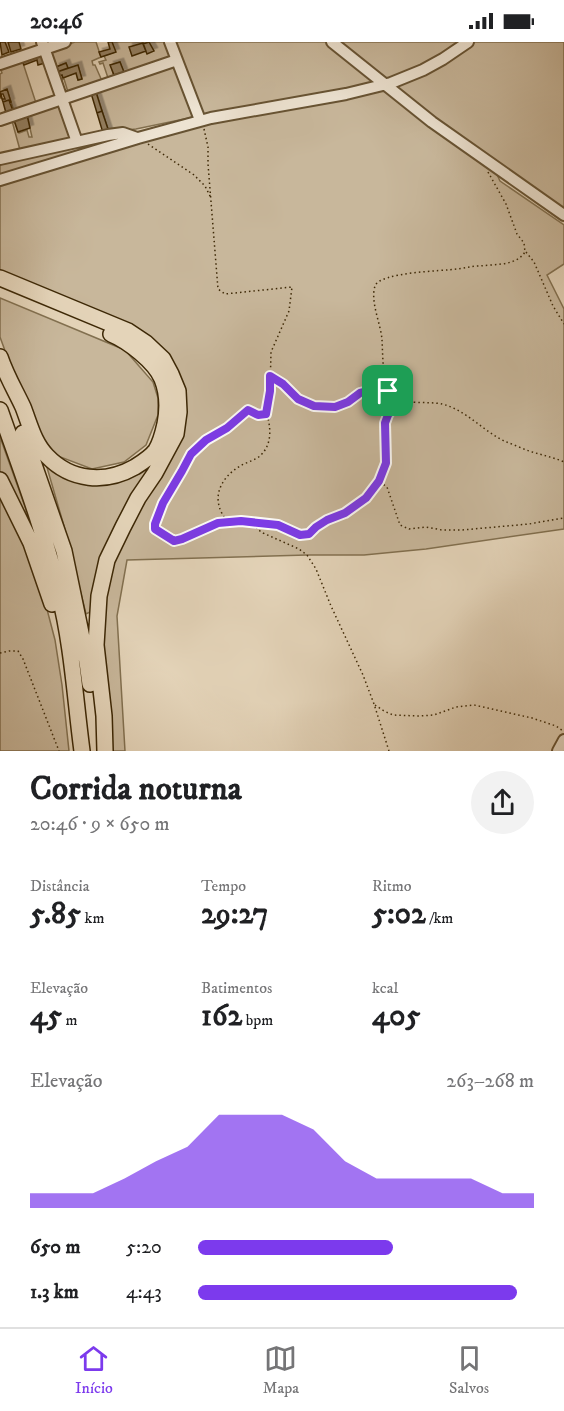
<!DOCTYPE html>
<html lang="pt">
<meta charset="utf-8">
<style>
:root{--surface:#fff;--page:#f2f2f2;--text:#202124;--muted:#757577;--line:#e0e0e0;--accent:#7c3aed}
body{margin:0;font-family:"IM FELL DW Pica",serif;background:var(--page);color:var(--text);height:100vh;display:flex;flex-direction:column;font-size:22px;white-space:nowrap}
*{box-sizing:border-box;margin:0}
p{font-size:20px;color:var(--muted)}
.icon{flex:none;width:33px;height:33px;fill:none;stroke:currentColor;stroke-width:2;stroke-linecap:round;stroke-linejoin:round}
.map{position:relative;height:709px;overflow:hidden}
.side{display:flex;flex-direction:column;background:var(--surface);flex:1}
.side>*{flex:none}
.pin{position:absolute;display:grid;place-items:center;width:51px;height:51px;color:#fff;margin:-26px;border-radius:12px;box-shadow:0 3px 9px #0006}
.round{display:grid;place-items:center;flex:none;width:63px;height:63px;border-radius:32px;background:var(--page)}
.overview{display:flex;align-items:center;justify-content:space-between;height:102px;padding:0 30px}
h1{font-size:33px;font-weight:800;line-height:45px}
.metrics{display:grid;grid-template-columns:repeat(3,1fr);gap:9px;height:102px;padding:6px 30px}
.metrics div{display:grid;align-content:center}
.metrics b{font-size:30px;font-weight:800}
.metrics small{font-size:16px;font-weight:400}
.metrics p{font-size:16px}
.chart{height:168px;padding:12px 30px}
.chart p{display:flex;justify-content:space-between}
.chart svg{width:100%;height:108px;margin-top:6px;fill:var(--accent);opacity:.7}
ul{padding:0 30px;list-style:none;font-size:20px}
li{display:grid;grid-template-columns:96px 72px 1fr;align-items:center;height:45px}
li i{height:15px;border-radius:8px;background:var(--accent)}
.status{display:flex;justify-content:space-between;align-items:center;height:42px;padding:0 30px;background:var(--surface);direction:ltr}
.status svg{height:16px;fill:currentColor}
.menu{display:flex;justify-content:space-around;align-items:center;height:84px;border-top:2px solid var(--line);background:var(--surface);font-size:16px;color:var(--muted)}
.menu a{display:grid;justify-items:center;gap:3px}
.menu .active{color:var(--accent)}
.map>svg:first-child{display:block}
.green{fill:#c8b79b;stroke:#827050;stroke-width:1.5}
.building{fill:#948163;stroke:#3d2806;stroke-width:1.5;filter:url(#shadow)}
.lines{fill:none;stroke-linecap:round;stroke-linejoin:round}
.minor-casing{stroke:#675333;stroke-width:14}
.highway-casing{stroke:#3d2806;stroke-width:18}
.path{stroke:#3d2806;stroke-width:1.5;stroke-dasharray:1.5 3;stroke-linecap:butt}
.minor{stroke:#ede3d2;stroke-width:10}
.highway{stroke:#e4d4b9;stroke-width:15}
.route-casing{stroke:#fff;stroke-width:12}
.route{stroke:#7c3aed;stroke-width:8}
</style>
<div class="status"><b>20:46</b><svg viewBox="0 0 49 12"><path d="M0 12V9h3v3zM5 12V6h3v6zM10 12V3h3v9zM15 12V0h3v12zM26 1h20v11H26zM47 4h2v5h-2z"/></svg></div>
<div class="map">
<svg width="564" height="709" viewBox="0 0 564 709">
<defs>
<filter id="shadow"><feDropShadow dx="3.5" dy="-3.5" stdDeviation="0" flood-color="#0004"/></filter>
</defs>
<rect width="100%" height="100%" fill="#e4d4b9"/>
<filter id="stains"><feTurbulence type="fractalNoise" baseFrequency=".00333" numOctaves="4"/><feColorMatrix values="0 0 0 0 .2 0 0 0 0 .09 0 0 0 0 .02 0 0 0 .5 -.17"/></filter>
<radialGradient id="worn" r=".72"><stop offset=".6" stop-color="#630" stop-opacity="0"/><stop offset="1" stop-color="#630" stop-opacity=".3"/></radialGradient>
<!-- green -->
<path class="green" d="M 75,0 L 96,0 L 101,15 L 92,19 L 93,23 L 95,23 L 102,39 L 68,50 L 64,37 L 60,38 L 59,34 L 62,33 L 64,35 L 76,31 L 78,38 L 82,37 L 78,24 L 68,26 L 66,21 L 56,25 L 50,8 Z
M 112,0 L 167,0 L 172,15 L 124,31 L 120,20 L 111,23 L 114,35 L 108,36 L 103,21 L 100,22 L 99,20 L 106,18 L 104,14 L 115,10 Z
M 174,0 L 564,0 L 564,173 L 494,126 L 500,139 L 564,183 L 564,222 L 547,233 L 564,267 L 564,487 L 426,507 L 364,513 L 307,513 L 127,518 L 117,574 L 125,709 L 110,709 L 99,605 L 110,519 L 180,390 L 146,301 L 0,236 L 0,138 L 210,75 L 200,71 Z
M 22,18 L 36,61 L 14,69 L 7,48 L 0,50 L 0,32 L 2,31 L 0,26 Z
M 171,24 L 177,26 L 194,75 L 136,87 L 109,90 L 96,50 Z
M 60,62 L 72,97 L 20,108 L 12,79 L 14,78 L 19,91 L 27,88 L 29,95 L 32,95 L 27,73 Z
M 115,96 L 106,101 L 0,134 L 0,122 Z
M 0,256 L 125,308 L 153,340 L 158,356 L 158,373 L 146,403 L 124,420 L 92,427 L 55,413 L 30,377 L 0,295 Z
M 0,395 L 27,470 L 20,468 L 0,429 Z
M 155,421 C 144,436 131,451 123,468 C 106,499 93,534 90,570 L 86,572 L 64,484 L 46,422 L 76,439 Z
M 0,453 L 37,529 L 55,598 L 62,643 L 69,709 L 0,709 Z"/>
<!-- building -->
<path class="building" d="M 0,0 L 5,0 L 9,10 L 2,13 Z
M 8,0 L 19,0 L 21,7 L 11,10 Z
M 108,0 L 112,0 L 116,10 L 101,15 L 99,10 L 110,7 Z
M 149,0 L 154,9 L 147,12 L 143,2 Z
M 143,1 L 146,9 L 132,14 L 129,5 Z
M 42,12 L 45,21 L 38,23 L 37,18 L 24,23 L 22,18 Z
M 120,20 L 124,30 L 114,33 L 110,23 Z
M 66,21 L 68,26 L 57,30 L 56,25 Z
M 78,23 L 82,37 L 78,38 L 76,31 L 63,36 L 62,33 L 59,34 L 57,30 Z
M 7,47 L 11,60 L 10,61 L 9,58 L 3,60 L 2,57 L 5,57 L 3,52 L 1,52 L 2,56 L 1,56 L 0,50 Z
M 96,50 L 102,69 L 97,71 L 91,51 Z
M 9,58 L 13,69 L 6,71 L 3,60 Z
M 102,69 L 109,90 L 103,91 L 97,71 Z
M 27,73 L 30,86 L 18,90 L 14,78 Z"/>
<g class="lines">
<!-- minor casing -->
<g class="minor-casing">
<path id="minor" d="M 42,0 L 77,100
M 170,0 L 200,78
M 332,0 L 432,80 L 564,173
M 0,22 L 65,0
M 0,78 L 177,18
M 0,117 L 108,93 L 123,91 L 137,96
M 0,138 L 138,96 L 211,76 L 346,52 L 391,41 L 423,28 L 443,17 L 468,0
M 558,709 L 564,698"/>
</g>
<!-- highway casing -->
<g class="highway-casing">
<path id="highway" d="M 0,236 L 128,289 L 146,301 L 163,317 L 171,332 L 178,349 L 179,370 L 176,392 L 155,431 L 138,456 L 123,485 L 107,518 L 99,554 L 96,603 L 104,674 L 105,709
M 0,315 C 6,333 15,348 23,365 C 30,383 34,401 47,414 C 71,439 105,442 135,425 C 143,420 151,415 156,408 C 161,400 163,391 165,382 C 168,367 168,352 162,337 C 155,320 128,299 111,292
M 0,368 C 21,428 44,488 59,551 C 72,602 75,656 82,709
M 23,391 L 64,509 L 87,620 L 90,642
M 0,438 L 31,501 L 52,562"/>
</g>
<!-- path -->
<path class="path" d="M 204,87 L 208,105 L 208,122 L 218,247 L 225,252 L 292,245 L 289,269 L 271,310 L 270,349 L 266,372 L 258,373 L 248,368 L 227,386 L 206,398 L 191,412 L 182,429 L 163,461 L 155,482 L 155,487 L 174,499 L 182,497 L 218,481 L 241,479 L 277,483 L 300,493 L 309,492 L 316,485 L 327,478 L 345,471 L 366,456 L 379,441 L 386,421 L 385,381 L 389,373 L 398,358
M 148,102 L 194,133 L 205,144 L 211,156
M 488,130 L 506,162 L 517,192 L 524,201 L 525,210 C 516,224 495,222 480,224 C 472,224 465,226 457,227 C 442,229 380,230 375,244 C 370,260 381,282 382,298 C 383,313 382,345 393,355 C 402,363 429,359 442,362 C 466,368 482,388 504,399 C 512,402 521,406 529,409 C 541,413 553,415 564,420
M 526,210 L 534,220 L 553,264 L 564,282
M 271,335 L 283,342 L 298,357 L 314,364 L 335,365 L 348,360 L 360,351 L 368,349 L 387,349
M 380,440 L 387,445 L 400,483 L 409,487 L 426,485 L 442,488 L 462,488 L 529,482 L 564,476
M 227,479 C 210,458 219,437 240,424 C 247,420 256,418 261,413 C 272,402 271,386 267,373
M 255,481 L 257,487 L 263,491 L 299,507 L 307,513 L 316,527 L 331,564 L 363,633 L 374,662 L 389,709
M 0,611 L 9,609 L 18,609 L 23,617 L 59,709
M 375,663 L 384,669 L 393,673 L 418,674 L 434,673 L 456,665 L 474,663 L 532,676 L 556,684 L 563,689"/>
<!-- minor -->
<use href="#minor" class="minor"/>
<!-- highway -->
<use href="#highway" class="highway"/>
</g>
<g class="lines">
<!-- route casing -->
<g class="route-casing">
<path id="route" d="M 270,334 L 283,342 L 298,357 L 314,364 L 335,365 L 348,360 L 360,351 L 368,349 L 388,349 L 398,358 L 388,373 L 385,381 L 386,421 L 379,439 L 366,456 L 345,471 L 327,478 L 316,485 L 309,492 L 300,493 L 278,483 L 241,479 L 218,481 L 182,497 L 174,499 L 155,487 L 155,482 L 163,461 L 182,429 L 191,412 L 206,398 L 227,386 L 248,368 L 258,373 L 266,372 L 270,349 Z"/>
</g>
<!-- route -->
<use href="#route" class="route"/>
</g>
<rect width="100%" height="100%" filter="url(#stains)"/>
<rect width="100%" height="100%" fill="url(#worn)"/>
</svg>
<div class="pin" style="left:388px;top:349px;background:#1e9e55"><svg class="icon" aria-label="arrive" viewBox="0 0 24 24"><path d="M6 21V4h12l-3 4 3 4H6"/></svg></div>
</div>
<section class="side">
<div class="overview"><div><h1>Corrida noturna</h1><p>20:46 · 9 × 650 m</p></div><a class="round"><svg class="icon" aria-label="share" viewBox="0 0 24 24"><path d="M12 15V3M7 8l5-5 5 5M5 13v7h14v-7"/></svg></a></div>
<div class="metrics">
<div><p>Distância</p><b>5.85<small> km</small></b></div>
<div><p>Tempo</p><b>29:27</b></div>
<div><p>Ritmo</p><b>5:02<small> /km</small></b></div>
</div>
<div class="metrics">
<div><p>Elevação</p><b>45<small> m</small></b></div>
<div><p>Batimentos</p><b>162<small> bpm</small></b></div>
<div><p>kcal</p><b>405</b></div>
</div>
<div class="chart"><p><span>Elevação</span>263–268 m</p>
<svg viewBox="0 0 160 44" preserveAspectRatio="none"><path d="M0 44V38L10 38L20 38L30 32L40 25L50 19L60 6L70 6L80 6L90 12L100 25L110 32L120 32L130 32L140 32L150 38L160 38V44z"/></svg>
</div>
<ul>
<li><b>650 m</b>5:20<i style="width:58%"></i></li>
<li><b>1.3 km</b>4:43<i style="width:95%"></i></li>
</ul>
</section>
<nav class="menu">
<a class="active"><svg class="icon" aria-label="home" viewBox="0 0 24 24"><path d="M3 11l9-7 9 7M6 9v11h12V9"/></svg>Início</a>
<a><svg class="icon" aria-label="map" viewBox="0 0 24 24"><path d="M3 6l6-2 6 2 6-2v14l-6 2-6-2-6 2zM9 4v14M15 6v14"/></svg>Mapa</a>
<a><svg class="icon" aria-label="saved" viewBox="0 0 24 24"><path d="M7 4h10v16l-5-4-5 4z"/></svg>Salvos</a>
</nav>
